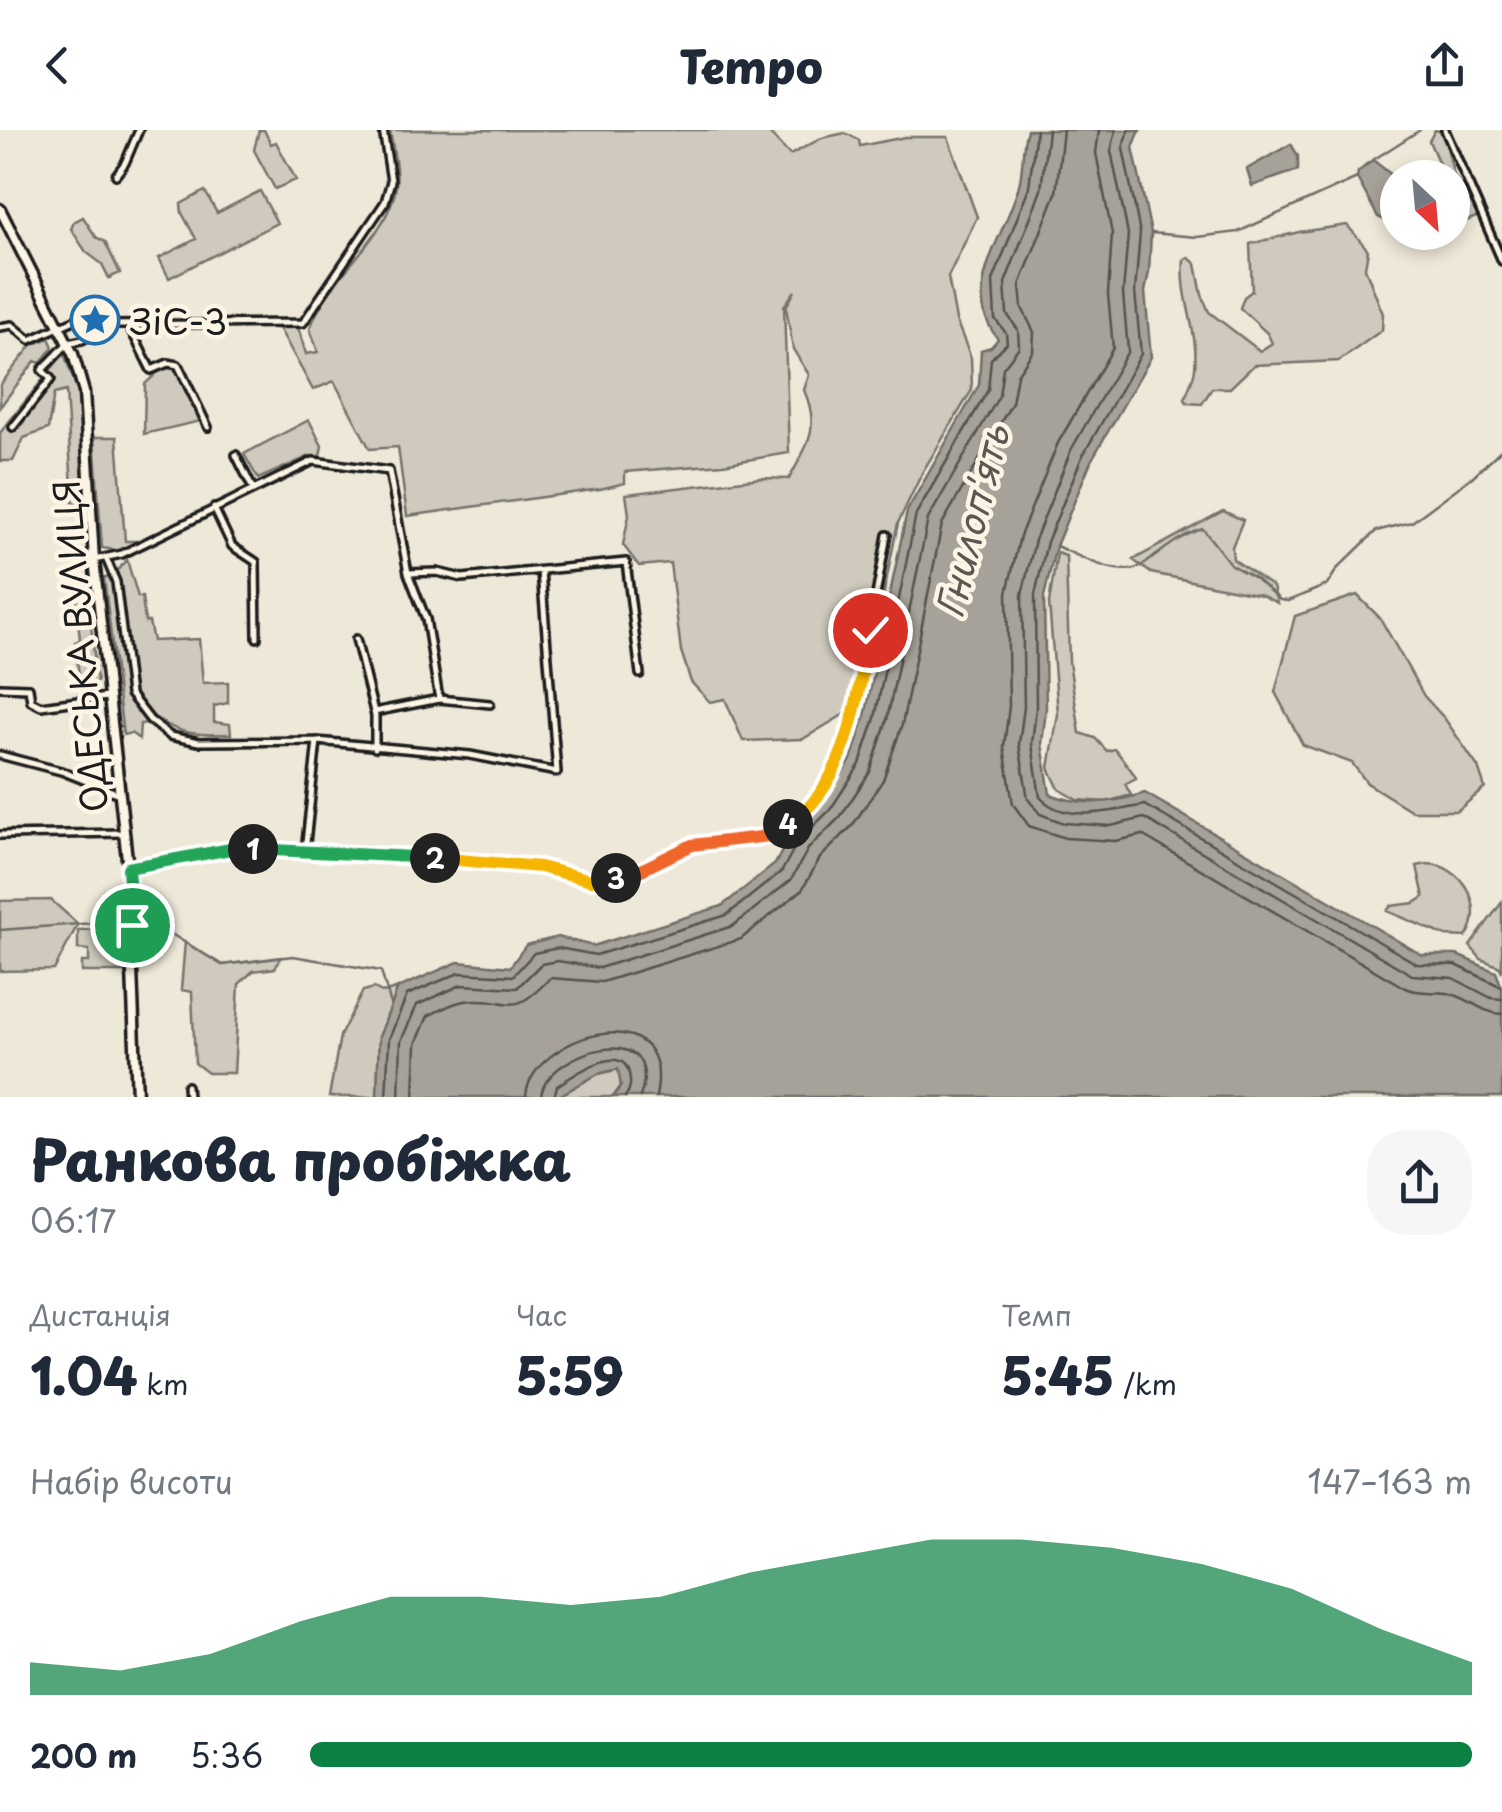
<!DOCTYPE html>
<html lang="uk">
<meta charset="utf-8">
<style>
:root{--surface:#fff;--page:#f6f6f7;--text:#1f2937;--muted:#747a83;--accent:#0b8043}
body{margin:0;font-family:"Playpen Sans",sans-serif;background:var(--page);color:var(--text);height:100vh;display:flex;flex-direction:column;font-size:38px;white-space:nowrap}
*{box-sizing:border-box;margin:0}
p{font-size:32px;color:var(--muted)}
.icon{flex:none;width:55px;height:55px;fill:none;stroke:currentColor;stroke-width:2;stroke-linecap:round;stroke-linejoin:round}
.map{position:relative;height:967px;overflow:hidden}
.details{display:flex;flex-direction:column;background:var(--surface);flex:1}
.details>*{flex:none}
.needle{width:65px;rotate:154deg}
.buttons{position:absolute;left:1380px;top:30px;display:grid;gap:20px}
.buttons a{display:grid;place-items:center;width:90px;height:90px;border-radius:50%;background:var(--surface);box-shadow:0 5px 15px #0003;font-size:50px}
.pin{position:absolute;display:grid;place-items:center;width:85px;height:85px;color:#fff;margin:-42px;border:5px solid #fff;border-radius:50%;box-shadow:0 2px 10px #0007}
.km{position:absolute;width:50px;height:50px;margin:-25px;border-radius:50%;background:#222;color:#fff;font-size:28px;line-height:50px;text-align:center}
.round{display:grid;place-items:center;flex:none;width:105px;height:105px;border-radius:40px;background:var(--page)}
.head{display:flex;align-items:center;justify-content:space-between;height:170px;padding:0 30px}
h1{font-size:55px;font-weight:800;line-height:75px}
.figures{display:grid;grid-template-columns:repeat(3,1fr);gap:15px;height:170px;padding:10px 30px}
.figures div{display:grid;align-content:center}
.figures b{font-size:50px;font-weight:800}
.figures small{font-size:28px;font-weight:400}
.figures p{font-size:28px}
.chart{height:280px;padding:20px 30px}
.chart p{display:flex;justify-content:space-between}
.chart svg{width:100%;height:180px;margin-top:10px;fill:var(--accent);opacity:.7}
ul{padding:0 30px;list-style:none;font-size:32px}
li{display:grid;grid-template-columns:160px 120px 1fr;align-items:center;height:75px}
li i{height:25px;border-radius:12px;background:var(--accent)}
header{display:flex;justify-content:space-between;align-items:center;height:130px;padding:0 30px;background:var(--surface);font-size:45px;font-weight:800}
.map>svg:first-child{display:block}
.green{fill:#cfcabd;stroke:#76736c;stroke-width:2.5}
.water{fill:#a7a299;stroke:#6f6c67;stroke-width:2.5}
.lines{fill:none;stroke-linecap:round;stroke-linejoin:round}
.shore{stroke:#54524e;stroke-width:2.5}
.stream{stroke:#6f6c67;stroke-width:2.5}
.minor-casing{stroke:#1c1c1c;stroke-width:12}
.primary-casing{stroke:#1c1c1c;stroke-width:15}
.minor{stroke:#fcf5e5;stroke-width:5}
.primary{stroke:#fcf5e5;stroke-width:8}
.split-1-casing{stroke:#fff;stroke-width:20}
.split-2-casing{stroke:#fff;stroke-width:20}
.split-3-casing{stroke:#fff;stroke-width:20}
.split-4-casing{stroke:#fff;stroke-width:20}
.split-5-casing{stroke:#fff;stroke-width:20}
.split-1{stroke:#22a559;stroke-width:12}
.split-2{stroke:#22a559;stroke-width:12}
.split-3{stroke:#f5b400;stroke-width:12}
.split-4{stroke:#f0652b;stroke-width:12}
.split-5{stroke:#f5b400;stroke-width:12}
.labels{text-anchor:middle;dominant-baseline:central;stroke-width:9;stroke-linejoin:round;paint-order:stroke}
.poi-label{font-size:35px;fill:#1c1c1c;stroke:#fcf5e5;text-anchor:start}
.street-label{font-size:35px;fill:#1c1c1c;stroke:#fcf5e5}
.water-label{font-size:38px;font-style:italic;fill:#5b5854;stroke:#fcf5e5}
</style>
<header><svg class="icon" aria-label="back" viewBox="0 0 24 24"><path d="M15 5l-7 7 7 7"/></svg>Tempo<svg class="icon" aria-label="share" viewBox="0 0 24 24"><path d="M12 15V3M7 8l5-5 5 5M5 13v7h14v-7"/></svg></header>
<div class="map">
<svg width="1502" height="967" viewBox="0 0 1502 967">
<rect width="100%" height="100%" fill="#eee8d9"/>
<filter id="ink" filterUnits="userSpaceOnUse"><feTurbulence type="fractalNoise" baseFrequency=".01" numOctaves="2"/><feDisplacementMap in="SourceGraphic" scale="20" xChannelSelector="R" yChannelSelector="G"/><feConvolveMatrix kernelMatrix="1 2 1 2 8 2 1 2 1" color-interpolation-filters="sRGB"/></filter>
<g filter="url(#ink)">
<!-- green -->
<path class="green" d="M 259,0 L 264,0 L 271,14 L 276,12 L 296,50 L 275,59 L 254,20 Z
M 390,0 L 766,0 L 790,25 L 822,8 L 845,3 L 859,10 L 860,16 L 905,7 L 948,7 L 977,87 L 948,147 L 956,190 L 971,228 L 972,260 L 923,341 L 898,393 L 861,574 L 803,609 L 743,611 L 725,569 L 710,572 L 691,552 L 681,521 L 670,433 L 639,436 L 623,415 L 629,385 L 626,364 L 761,348 L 789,349 C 807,315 821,299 804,260 L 809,245 L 793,219 L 786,177 L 795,161 L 784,176 L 789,323 L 723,334 L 625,342 L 625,353 L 600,359 L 407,386 L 398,317 L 370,319 L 334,251 L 313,260 L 278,196 L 298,197 L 306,224 L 318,222 L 310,199 C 327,150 378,115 393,69 C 401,48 393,22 390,0 Z
M 1435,0 L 1443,2 L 1454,45 L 1479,86 L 1464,92 L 1453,79 L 1452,48 L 1445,47 L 1429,11 Z
M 205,61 L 217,83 L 260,61 L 277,93 L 169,148 L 159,128 L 196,109 L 182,83 L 181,74 Z
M 83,87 L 96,107 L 105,112 L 120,143 L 109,148 L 102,134 L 86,122 L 71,99 L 74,92 Z
M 1347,95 L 1368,120 L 1365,138 L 1383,184 L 1382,200 L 1339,231 L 1254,235 L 1230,258 L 1212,258 L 1202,274 L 1187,273 L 1185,269 C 1188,259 1194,248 1195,238 C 1199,202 1180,167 1184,130 L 1188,127 L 1196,134 L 1202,165 L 1209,182 L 1260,221 L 1272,213 L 1267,203 L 1240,178 L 1244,167 L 1252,161 L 1250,114 L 1299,102 Z
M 49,208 L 53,217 L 40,233 L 35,231 L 0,277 L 0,255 L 32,215 Z
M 64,223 L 79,265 L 87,374 L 73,374 L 66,261 L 54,264 L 48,299 L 24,308 L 13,331 L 0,331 L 0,303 Z
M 171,237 C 186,245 192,274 201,291 L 144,304 L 145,254 L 160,240 Z
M 309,290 L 322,316 L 320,326 L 310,326 L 258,349 L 244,324 Z
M 94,307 L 117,307 L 125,411 L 137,411 L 120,421 L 102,418 Z
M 1223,381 L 1243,390 L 1232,417 L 1233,429 L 1273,457 L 1277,473 L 1261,465 L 1151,443 L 1133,430 Z
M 1057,423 L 1066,426 L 1069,532 L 1080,603 L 1095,608 L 1107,621 L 1115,619 L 1134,644 L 1136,648 L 1125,654 L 1131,665 L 1106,672 L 1078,670 L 1059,659 L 1049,638 L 1058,584 L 1049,473 Z
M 127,430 L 138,467 L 142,467 L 145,492 L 149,492 L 153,511 L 199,509 L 203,553 L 228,552 L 228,573 L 214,576 L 214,592 L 230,594 L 231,604 C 201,605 181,606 156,588 L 159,593 L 140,594 L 139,609 L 131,603 L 123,605 L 104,448 L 111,447 Z
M 86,447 L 97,552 L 80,555 L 75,512 L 80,510 L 74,448 Z
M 1357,465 L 1380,488 L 1424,566 L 1445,589 L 1478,637 L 1485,658 L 1457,681 L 1412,681 L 1367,653 L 1352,633 L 1303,615 L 1275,562 L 1295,486 Z
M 1427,734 C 1461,734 1488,777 1466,807 L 1446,806 L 1387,781 L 1391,776 L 1415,773 L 1424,767 L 1417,736 Z
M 51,770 L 78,794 L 54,840 L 0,841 L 0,771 Z
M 1502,772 L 1502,842 L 1500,837 L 1481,829 L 1470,816 Z
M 122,799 L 124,842 L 82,842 L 82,832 L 89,832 L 89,820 L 78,819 L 78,800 Z
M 185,812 L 222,835 L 281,827 L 275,838 L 253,841 L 239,854 L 234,943 L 208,943 L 195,933 L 192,862 L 181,860 Z
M 374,858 L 384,863 L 398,858 L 379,907 L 377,967 L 329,967 L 340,906 L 363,861 Z
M 619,939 L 621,956 L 614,967 L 557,967 L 598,944 Z"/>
<!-- water -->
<path class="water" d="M 1027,0 L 1140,0 L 1133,17 L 1151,103 L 1149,142 L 1145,162 L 1151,227 L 1091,331 L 1056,416 L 1044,467 L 1046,579 L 1042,614 L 1050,664 C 1082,677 1113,673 1145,663 L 1422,825 L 1457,825 L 1496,842 L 1502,858 L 1502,967 L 613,967 L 621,956 L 618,939 L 598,944 L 557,967 L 377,967 L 379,907 L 398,858 L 458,832 L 510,837 L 526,815 L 558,807 L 593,816 L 722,776 L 775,734 L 790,706 L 822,674 L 851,630 L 865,586 L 907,381 L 979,255 L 981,220 L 991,217 L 998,209 C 958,159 1006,106 1019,55 C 1024,37 1021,18 1027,0 Z
M 1291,14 L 1298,26 L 1298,40 L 1252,56 L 1247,39 Z
M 1373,30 L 1397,49 L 1397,96 L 1378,87 L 1357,48 L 1358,42 Z"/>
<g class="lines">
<!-- shore -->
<path class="shore" d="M 1099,0 L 1096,23 L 1112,104 L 1108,164 L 1113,218 L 1058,313 L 1020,406 L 1007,463 L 1009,576 L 1004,617 L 1013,674 L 1029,696 L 1065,708 L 1116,711 L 1142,705 L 1405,858 C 1419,864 1432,861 1447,863 C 1468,866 1480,883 1502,884
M 1116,0 L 1111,21 L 1128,104 L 1123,163 L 1128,221 L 1071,320 L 1035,410 L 1022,465 L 1024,577 L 1019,614 L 1028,669 L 1040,684 L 1064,693 L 1111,696 L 1144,688 L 1412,845 L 1453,848 L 1491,868 L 1502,869
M 1129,0 L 1123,18 L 1140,103 L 1135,162 L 1141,224 L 1082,327 L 1047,412 L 1035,465 L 1036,578 L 1032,614 L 1040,667 C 1065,695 1115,680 1145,675 L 1417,834 L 1456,835 L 1502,857
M 386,967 L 389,909 L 407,865 L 459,843 L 513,846 L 534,823 L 558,818 L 596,825 L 727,785 L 782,741 L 798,711 L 830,680 L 860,634 L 875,588 L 916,384 L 988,260 L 991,229 L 1007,213 L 1006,203 L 995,189 L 993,151 L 1029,57 L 1036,0
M 399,967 L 401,911 L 417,875 L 461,855 L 517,858 L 541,834 L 558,831 L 599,838 L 733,796 L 791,750 L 808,719 L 840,687 L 870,642 L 887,590 L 928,389 L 999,266 L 1003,238 L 1019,217 L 1018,200 L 1007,184 L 1005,153 L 1041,60 L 1048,0
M 414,967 L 416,914 L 428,886 C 439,881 453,872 465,871 C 511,864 508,893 550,848 L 602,852 L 741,809 L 802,760 L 820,728 L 852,696 L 883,650 L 902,595 L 942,394 L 1012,273 L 1017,245 L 1033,221 L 1034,202 L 1022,178 L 1020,155 L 1056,63 L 1063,0
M 526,967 C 529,906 677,861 656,967
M 541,967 C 544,921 667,886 640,967
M 554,967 L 557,956 C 572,946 622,911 629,943 C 631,953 631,959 625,967"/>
<!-- stream -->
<path class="stream" d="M 1365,35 L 1420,0
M 1151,103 L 1197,107 L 1238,102 L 1357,48
M 1056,416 C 1077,425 1119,449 1141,436 C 1161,423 1179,405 1203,399 L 1231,435 L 1255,448 L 1280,470 L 1288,471 L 1327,455 L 1337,439 L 1376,401 L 1412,392 L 1471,348 L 1502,319
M 141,792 L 153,793 L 222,835 L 293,826 L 381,841 L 391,875
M 0,800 L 120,791"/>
<!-- minor casing -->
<g class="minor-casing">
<path id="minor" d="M 1445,0 L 1502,131
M 116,45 L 125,33 L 139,0
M 129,196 L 151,240 L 168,233 L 178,235 L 208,297
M 0,197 L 12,195 L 30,210 L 101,178 L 109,195
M 13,297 L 51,249 L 42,240 L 68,213 L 82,210 L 109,195 L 303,193 L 385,72 L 391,51 L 383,0
M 236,325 L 253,359
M 214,378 L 232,416 L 256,432 L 257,508
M 106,428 L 116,452 L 130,564 L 150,590 L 170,606 L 199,612 L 317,611 L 470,625 L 557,642 L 541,441
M 94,430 L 122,424 L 313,331 L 389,341 L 408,443 L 426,489 L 439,569
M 408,443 L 437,442 L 462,448 L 626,432 L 640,544
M 356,509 L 375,586 L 375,618
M 0,557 L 29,558 L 31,571 L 41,576 L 107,567
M 374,582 L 439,569 L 490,574
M 0,625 L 61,641 L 119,664
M 0,705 L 124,703
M 305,722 L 317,611
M 128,738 L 236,718 L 427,727 L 541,737 L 591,750 L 627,747 L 692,715 L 769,706 L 806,683 L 834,644 L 858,564 L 887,405
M 187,956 L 188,967"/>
</g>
<!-- primary casing -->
<g class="primary-casing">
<path id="primary" d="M 0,79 L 73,224 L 84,262 L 94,430 L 128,738 L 137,967"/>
</g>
<!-- minor -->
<use href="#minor" class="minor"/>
<!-- primary -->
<use href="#primary" class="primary"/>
</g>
</g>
<g class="lines" filter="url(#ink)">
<!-- split-1 casing -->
<g class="split-1-casing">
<path id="split-1" d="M 132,795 L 128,738 L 236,718 L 253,719"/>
</g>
<!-- split-2 casing -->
<g class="split-2-casing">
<path id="split-2" d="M 253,719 L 435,728"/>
</g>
<!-- split-3 casing -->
<g class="split-3-casing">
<path id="split-3" d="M 435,728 L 540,737 L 591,750 L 616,748"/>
</g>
<!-- split-4 casing -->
<g class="split-4-casing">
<path id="split-4" d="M 616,748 L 627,747 L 692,715 L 769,706 L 788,694"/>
</g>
<!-- split-5 casing -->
<g class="split-5-casing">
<path id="split-5" d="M 788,694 C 848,657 858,564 870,500"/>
</g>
<!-- split-1 -->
<use href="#split-1" class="split-1"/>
<!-- split-2 -->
<use href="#split-2" class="split-2"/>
<!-- split-3 -->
<use href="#split-3" class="split-3"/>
<!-- split-4 -->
<use href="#split-4" class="split-4"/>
<!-- split-5 -->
<use href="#split-5" class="split-5"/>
</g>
<!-- icons -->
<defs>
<g id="sight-ring" transform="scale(2.5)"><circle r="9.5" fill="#fcf5e5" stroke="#1f6fb2" stroke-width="1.5"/><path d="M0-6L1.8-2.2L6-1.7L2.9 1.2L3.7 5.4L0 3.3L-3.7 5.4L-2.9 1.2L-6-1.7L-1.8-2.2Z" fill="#1f6fb2"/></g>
</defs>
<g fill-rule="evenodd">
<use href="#sight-ring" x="95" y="190"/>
</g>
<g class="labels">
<!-- poi labels -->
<g class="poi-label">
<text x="130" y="190">ЗіС-3</text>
</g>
<!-- street labels -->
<g class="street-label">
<text transform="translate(79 516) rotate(-95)">ОДЕСЬКА ВУЛИЦЯ</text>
</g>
<!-- water labels -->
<g class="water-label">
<text transform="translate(971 391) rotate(-76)">Гнилоп'ять</text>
</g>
</g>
</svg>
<div class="buttons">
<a><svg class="needle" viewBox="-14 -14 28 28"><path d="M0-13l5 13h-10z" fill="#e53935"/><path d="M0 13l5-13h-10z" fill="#747a83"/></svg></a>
</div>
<div class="pin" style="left:132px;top:795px;background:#1e9e55"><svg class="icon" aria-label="arrive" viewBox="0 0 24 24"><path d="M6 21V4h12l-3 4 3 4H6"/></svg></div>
<div class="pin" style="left:870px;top:500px;background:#d93025"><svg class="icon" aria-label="check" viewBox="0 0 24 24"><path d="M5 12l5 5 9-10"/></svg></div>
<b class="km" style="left:253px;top:719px">1</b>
<b class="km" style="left:435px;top:728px">2</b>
<b class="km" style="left:616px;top:748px">3</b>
<b class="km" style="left:788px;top:694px">4</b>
</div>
<section class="details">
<div class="head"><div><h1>Ранкова пробіжка</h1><p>06:17</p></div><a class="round"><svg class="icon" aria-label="share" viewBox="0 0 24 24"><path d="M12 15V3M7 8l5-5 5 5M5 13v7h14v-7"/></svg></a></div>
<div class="figures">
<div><p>Дистанція</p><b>1.04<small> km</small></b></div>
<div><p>Час</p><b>5:59</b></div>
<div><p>Темп</p><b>5:45<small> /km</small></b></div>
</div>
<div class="chart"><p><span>Набір висоти</span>147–163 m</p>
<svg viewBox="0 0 160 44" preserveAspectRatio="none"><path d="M0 44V36L10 38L20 34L30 26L40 20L50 20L60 22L70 20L80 14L90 10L100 6L110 6L120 8L130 12L140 18L150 28L160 36V44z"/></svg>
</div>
<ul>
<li><b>200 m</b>5:36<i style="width:100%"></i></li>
</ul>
</section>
